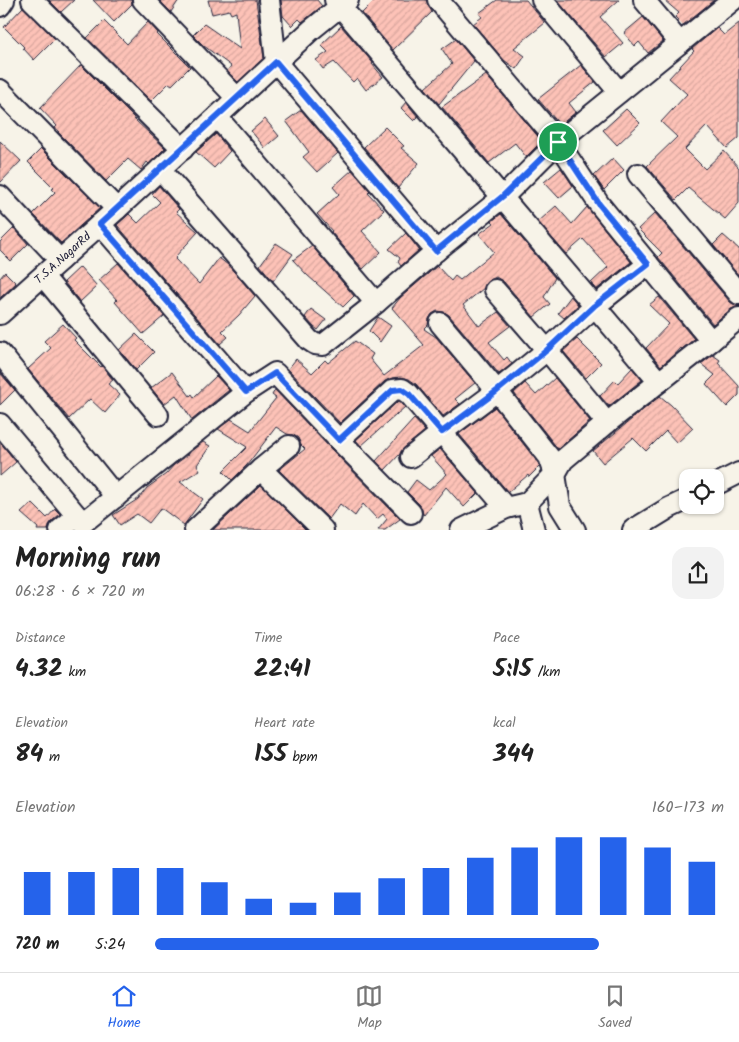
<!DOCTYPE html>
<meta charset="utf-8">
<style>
:root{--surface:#fff;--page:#f2f2f2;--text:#222;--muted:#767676;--line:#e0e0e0;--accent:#2563eb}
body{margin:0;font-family:Kalam,sans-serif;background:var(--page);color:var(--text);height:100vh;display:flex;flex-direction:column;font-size:19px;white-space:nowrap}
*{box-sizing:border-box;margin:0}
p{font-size:16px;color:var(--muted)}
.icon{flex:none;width:28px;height:28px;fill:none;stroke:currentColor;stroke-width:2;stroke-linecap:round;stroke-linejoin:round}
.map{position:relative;height:530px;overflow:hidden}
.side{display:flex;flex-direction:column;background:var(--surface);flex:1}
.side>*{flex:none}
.buttons{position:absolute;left:679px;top:469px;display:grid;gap:10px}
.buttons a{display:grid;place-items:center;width:45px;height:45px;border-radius:10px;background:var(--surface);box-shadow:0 1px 4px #0004;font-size:25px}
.pin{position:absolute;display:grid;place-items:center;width:42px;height:42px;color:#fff;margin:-21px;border:2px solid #fff;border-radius:50%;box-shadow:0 1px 5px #0007}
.round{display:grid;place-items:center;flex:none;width:52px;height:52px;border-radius:15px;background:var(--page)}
.overview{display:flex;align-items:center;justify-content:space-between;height:85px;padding:0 15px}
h1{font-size:28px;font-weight:700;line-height:38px}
.figures{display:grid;grid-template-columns:repeat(3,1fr);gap:8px;height:85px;padding:5px 15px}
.figures div{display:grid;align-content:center}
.figures b{font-size:25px;font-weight:700}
.figures small{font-size:14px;font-weight:400}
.figures p{font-size:14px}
.chart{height:140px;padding:10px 15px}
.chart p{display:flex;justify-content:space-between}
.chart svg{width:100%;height:90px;margin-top:5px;stroke:var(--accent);stroke-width:6}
ul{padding:0 15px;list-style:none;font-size:16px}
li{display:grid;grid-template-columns:80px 60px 1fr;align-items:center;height:38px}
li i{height:12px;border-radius:6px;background:var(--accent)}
.menu{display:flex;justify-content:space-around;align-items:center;height:70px;border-top:1px solid var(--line);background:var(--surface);font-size:14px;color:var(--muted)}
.menu a{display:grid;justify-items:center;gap:2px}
.menu .selected{color:var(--accent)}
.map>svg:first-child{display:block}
.building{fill:url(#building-hatch);stroke:#22223b}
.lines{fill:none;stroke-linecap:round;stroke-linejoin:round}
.minor-casing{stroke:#22223b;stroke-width:24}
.minor{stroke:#f7f3e8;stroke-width:20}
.route-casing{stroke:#fff;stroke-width:10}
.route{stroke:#2563eb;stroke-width:6}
.labels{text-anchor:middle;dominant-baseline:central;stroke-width:4;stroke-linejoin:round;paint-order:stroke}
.street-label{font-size:12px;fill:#22223b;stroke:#f7f3e8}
</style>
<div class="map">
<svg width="739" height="530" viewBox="0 0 739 530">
<defs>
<pattern id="building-hatch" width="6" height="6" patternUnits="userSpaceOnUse" patternTransform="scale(1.25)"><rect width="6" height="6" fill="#fdc2b7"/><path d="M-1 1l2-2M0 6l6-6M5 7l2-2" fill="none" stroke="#d9a69e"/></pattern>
</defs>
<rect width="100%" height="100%" fill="#f7f3e8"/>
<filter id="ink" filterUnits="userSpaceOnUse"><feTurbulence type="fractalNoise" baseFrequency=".02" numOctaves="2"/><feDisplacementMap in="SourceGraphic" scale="10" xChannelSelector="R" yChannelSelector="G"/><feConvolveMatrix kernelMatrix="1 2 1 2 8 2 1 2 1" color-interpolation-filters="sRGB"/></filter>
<g filter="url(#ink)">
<!-- building -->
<path class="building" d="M 49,0 L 74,0 L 61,12 Z
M 93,0 L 131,0 L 132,4 L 114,22 Z
M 159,0 L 179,0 L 171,12 Z
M 208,0 L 256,0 L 264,58 L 238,82 L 227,71 L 231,66 L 204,46 L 193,35 L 204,24 L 240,49 L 236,12 L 231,14 L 229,10 L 212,14 Z
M 281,0 L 317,0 L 322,6 L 302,22 L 299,19 L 292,26 L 283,16 Z
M 375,0 L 426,0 L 429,7 L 432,12 L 393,50 L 362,13 Z
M 497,0 L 526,0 L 545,23 L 514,48 L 525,56 L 516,69 L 504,60 L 473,24 L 482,17 L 479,13 Z
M 557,0 L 619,0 L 600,17 L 623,43 L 606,57 Z
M 664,0 L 714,0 L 683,25 L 675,17 L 679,13 Z
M 23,7 L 55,39 L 34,60 L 23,48 L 24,47 L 4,27 Z
M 643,17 L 663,41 L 648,53 L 639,42 L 635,46 L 624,33 Z
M 104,21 L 127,44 L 148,22 L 158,33 L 157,34 L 190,67 L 172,85 L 169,83 L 151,101 L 87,38 Z
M 739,23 L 739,138 L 727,148 L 707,126 L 685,149 L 705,169 L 724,151 L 739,168 L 739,203 L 725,219 L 688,188 L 676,200 L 647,166 L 677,137 L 661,122 L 687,94 L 669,78 L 694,51 L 692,49 L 717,28 L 724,35 Z
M 341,26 L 373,63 L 372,64 L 383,77 L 366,90 L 357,78 L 353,82 L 334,62 L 323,69 L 316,60 L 328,52 L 321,45 Z
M 456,39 L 474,61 L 439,104 L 425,88 L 452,64 L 442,49 Z
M 81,65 L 134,118 L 134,119 L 165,148 L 149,164 L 147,162 L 141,170 L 128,159 L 106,181 L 58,132 L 59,131 L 55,128 L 57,126 L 40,108 Z
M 581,65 L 595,82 L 569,103 L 576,112 L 560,125 L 538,99 Z
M 486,75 L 542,141 L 526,157 L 515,143 L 489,163 L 442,107 Z
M 406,102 L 418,117 L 414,121 L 401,108 Z
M 626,109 L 640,123 L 617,145 L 603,130 Z
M 301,110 L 338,153 L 317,172 L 303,157 L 309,152 L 286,121 Z
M 265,119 L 279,136 L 265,148 L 251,131 Z
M 385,127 L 404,146 L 401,148 L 419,163 L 398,188 L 364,147 Z
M 216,134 L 230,151 L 214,168 L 196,152 Z
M 0,141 L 21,161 L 0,183 Z
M 41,149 L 100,208 L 61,243 L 33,214 L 55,192 L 52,189 L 54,188 L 28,162 Z
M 613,158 L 624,170 L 604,190 L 594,176 Z
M 561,168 L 573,186 L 559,198 L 544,182 Z
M 352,170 L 370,191 L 368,193 L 384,210 L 362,231 L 381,252 L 363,269 L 331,232 L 332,231 L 317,214 L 339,194 L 333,187 Z
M 159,186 L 179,209 L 176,212 L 198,232 L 175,257 L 176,258 L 175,259 L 199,284 L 219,258 L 228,265 L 255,296 L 239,315 L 222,331 L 228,337 L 220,344 L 117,225 L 129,214 L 138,223 L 160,202 L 152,194 Z
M 556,206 L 572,224 L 587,207 L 631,262 L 596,290 L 591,283 L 608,267 L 583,239 L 566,254 L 538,222 Z
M 655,213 L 730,302 L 739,306 L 731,309 L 713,324 L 658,257 L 662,253 L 638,229 Z
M 501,214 L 555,278 L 544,297 L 550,304 L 534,317 L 504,282 L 496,277 L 488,281 L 484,288 L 463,305 L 479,326 L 498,312 L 510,326 L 489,342 L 504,360 L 507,357 L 512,364 L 499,374 L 449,315 L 444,312 L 437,311 L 432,314 L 429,319 L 428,325 L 424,329 L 436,337 L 475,383 L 455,399 L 460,404 L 443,416 L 416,384 L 409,379 L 401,377 L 392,378 L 385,381 L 340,423 L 288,369 L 296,359 L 312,373 L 325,360 L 328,363 L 355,341 L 373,354 L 370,359 L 384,376 L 424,345 L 392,308 L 400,298 L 437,266 L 451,281 L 455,276 L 460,280 L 494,252 L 479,234 L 494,223 L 492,221 Z
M 14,228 L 28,244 L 11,261 L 0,250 L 0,242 Z
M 406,233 L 419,250 L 401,266 L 398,262 L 400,258 L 389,249 Z
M 723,235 L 739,249 L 739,276 L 713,245 Z
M 276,243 L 293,254 L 273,281 L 260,265 Z
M 312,246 L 354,296 L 343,307 L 307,275 L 293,260 Z
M 118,263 L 164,316 L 143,334 L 115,302 L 117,300 L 99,280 Z
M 80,267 L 97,286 L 80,302 L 64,282 Z
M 5,272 L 16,283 L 0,298 L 0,278 Z
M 571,296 L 578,305 L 564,318 L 558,313 Z
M 659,297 L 694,339 L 682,349 L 681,348 L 661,366 L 646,348 L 669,324 L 649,305 Z
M 311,309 L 326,320 L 318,330 L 314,327 L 305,317 Z
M 378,317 L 391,326 L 380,342 L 369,331 Z
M 63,324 L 76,338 L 74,340 L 101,367 L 102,366 L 113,380 L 108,384 L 120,395 L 105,413 L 90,399 L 69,419 L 28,369 L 51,348 L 44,341 Z
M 136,334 L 154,352 L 136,370 L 119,350 Z
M 577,339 L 601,363 L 586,378 L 563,351 Z
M 713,355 L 720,360 L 718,363 L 739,386 L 739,395 L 727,407 L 706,384 L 715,375 L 701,364 Z
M 632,368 L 642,380 L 609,406 L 600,396 L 615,380 L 618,383 Z
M 172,372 L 190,396 L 192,394 L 194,397 L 216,376 L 229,390 L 192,420 L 176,395 L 164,404 L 151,388 Z
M 0,373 L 15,390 L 0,405 Z
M 555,378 L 590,421 L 558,449 L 514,393 L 525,383 L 536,395 Z
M 275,390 L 330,448 L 400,519 L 385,530 L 378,530 L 387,519 L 383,514 L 377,519 L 363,504 L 355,516 L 340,504 L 329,519 L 279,470 L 305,449 L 301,445 L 298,438 L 293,435 L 287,434 L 276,427 L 247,465 L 232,480 L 223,471 L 247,447 L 218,429 L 231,419 L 250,431 L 276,398 L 272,395 Z
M 660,396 L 671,405 L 693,428 L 677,443 L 666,431 L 646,451 L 633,438 L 603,463 L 593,451 Z
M 398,401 L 405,407 L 361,446 L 356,440 Z
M 495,407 L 538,463 L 540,466 L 529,477 L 528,475 L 508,492 L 459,434 Z
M 414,419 L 425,431 L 404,448 L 400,454 L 385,470 L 376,461 Z
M 0,442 L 16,462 L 0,476 Z
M 203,442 L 210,446 L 197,465 L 200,470 L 180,482 L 203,499 L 184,525 L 161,508 L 149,523 L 137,514 L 120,525 L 113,515 L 138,499 L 147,488 L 166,474 L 174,465 L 188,455 L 191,451 Z
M 440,449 L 478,493 L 464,507 L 446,487 L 424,515 L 423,514 L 422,510 L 420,505 L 407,492 L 416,480 L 429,490 L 447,474 L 431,456 Z
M 261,485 L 306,530 L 213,530 Z
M 32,503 L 47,518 L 55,509 L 60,514 L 52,521 L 49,525 L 48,530 L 37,530 L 38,528 L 21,513 Z"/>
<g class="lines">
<!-- minor casing -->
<g class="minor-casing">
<g id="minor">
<path d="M 32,0 L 183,149"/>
<path d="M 143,0 L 237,98"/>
<path d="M 269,0 L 276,62 L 436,251"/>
<path d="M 335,0 L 659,382"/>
<path d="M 438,0 L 558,142 L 599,204 L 711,341"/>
<path d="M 542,0 L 619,92"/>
<path d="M 644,0 L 680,43"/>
<path d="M 0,6 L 4,0"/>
<path d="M 0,90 L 117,209"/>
<path d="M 217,117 L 376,303 L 436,251 L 503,197 L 558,142 L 733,0"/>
<path d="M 160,169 L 309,340 L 315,344 L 323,345 L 376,303"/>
<path d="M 638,174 L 739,294"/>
<path d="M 0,196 L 60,260"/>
<path d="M 43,276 L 158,415"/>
<path d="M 495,290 L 547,350 L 607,423"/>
<path id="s1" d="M 0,314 L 117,209 L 311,30 L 348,0"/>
<path d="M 440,323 L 497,391 L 549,457 L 555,474 L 563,460 L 607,423 L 711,341 L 739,318"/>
<path d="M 0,353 L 116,497"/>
<path d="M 246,392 L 275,373 L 339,440 L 411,513"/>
<path d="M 0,424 L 77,516"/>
<path d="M 339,440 L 393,390 L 402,389 L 409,394 L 506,508"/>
<path d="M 411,457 L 442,432 L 497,391 L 547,350 L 594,307 L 648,264"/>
<path d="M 261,469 L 323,530"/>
<path d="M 555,474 L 560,506 L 575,530"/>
<path d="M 715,485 L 739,473"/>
<path d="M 527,503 L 534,530"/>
<path d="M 60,530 L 77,516 L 83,523 L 246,392 L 100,224"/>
<path d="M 195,530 L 261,469 L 289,446"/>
<path d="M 461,530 L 506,508 L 527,503 L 555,474"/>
<path d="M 633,530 L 669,508 L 688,499"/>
</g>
</g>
<!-- minor -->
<use href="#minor" class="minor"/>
</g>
</g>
<g class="lines" filter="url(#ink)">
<!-- route casing -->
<g class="route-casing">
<path id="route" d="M 276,62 L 436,251 L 503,196 L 558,142 L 599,204 L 648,264 L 594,306 L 547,350 L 497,391 L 442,432 L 409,394 L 402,389 L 393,390 L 339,440 L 275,373 L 246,392 L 100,224 Z"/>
</g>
<!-- route -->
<use href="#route" class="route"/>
</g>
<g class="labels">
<!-- street labels -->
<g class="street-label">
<text stroke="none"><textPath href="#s1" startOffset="84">T.S.A.NagarRd</textPath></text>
</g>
</g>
</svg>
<div class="buttons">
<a><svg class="icon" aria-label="locate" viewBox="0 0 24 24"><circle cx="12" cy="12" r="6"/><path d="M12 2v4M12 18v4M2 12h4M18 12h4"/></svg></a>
</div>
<div class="pin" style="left:558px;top:142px;background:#1e9e55"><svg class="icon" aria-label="arrive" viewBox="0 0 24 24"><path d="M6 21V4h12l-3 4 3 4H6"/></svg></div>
</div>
<section class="side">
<div class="overview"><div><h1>Morning run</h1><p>06:28 · 6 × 720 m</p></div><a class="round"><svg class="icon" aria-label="share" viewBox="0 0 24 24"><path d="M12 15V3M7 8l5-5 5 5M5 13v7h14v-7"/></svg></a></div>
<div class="figures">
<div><p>Distance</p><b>4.32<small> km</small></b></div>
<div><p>Time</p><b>22:41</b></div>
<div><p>Pace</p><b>5:15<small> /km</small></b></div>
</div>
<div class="figures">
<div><p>Elevation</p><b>84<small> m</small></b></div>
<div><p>Heart rate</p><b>155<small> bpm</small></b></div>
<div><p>kcal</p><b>344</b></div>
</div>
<div class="chart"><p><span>Elevation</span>160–173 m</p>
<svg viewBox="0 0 160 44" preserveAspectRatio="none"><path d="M5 44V23M15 44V23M25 44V21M35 44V21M45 44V28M55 44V36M65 44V38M75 44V33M85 44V26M95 44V21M105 44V16M115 44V11M125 44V6M135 44V6M145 44V11M155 44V18"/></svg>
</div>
<ul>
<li><b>720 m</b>5:24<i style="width:78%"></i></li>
</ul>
</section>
<nav class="menu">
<a class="selected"><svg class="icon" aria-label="home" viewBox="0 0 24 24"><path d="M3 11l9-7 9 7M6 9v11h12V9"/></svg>Home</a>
<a><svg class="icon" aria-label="map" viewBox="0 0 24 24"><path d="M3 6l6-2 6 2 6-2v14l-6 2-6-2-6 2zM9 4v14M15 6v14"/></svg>Map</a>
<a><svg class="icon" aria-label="saved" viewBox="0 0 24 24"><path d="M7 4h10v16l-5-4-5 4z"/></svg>Saved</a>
</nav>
